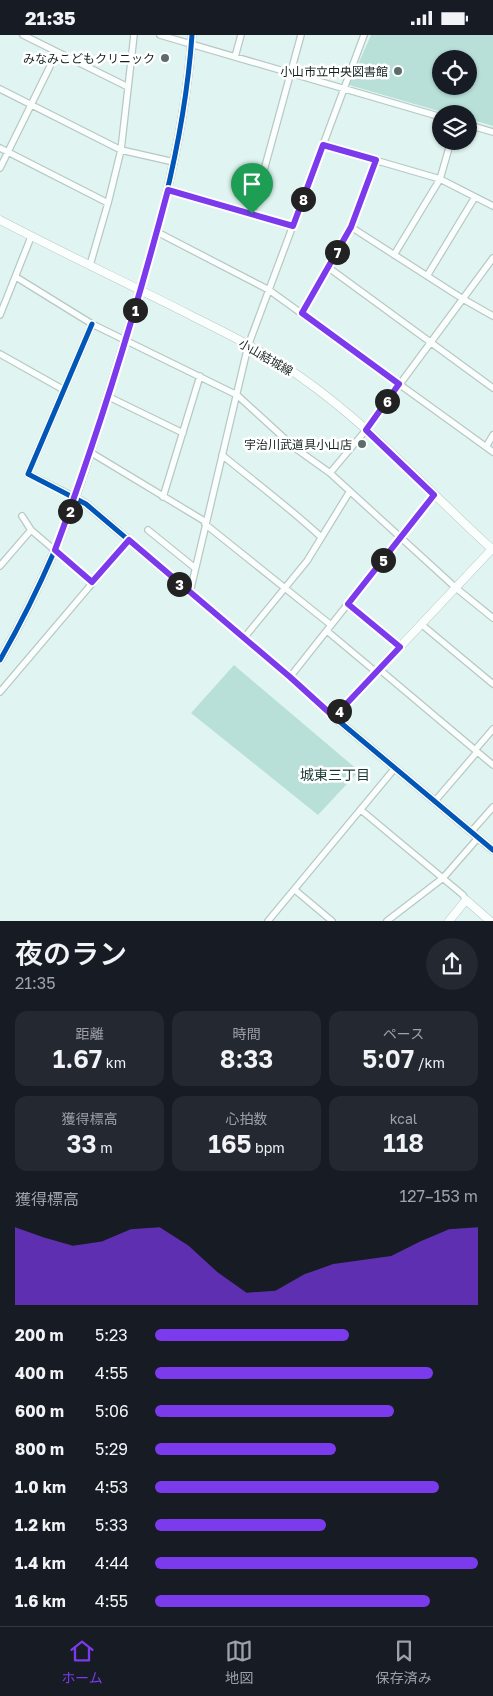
<!DOCTYPE html>
<html lang="ja">
<meta charset="utf-8">
<style>
:root{--surface:#171b24;--page:#242831;--text:#f1f3f6;--muted:#9ea1a6;--line:#363941;--accent:#7c3aed}
body{margin:0;font-family:"Golos Text","Noto Sans JP",sans-serif;background:var(--page);color:var(--text);height:100vh;display:flex;flex-direction:column;font-size:19px;white-space:nowrap}
*{box-sizing:border-box;margin:0}
p{font-size:16px;color:var(--muted)}
.icon{flex:none;width:28px;height:28px;fill:none;stroke:currentColor;stroke-width:2;stroke-linecap:round;stroke-linejoin:round}
.map{position:relative;height:886px;overflow:hidden}
.drawer{display:flex;flex-direction:column;background:var(--surface);flex:1}
.drawer>*{flex:none}
.fabs{position:absolute;left:432px;top:15px;display:grid;gap:10px}
.fabs a{display:grid;place-items:center;width:45px;height:45px;border-radius:50%;background:var(--surface);box-shadow:0 1px 4px #0004;font-size:25px}
.pin{position:absolute;display:grid;place-items:center;width:42px;height:42px;color:#fff;margin:-51px -21px;border-radius:50% 50% 50% 0;rotate:-45deg;box-shadow:0 0 5px #0007}
.pin .icon{rotate:45deg}
.km{position:absolute;width:25px;height:25px;margin:-12px;border-radius:50%;background:#222;color:#fff;font-size:14px;line-height:25px;text-align:center}
.round{display:grid;place-items:center;flex:none;width:52px;height:52px;border-radius:26px;background:var(--page)}
.head{display:flex;align-items:center;justify-content:space-between;height:85px;padding:0 15px}
h1{font-size:28px;font-weight:600;line-height:38px}
.figures{display:grid;grid-template-columns:repeat(3,1fr);gap:8px;height:85px;padding:5px 15px}
.figures div{display:grid;align-content:center;border-radius:12px;background:var(--page);text-align:center}
.figures b{font-size:25px;font-weight:600}
.figures small{font-size:14px;font-weight:400}
.figures p{font-size:14px}
.chart{height:140px;padding:10px 15px}
.chart p{display:flex;justify-content:space-between}
.chart svg{width:100%;height:90px;margin-top:5px;fill:var(--accent);opacity:.7}
ul{padding:0 15px;list-style:none;font-size:16px}
li{display:grid;grid-template-columns:80px 60px 1fr;align-items:center;height:38px}
li i{height:12px;border-radius:6px;background:var(--accent)}
.status{display:flex;justify-content:space-between;align-items:center;height:35px;padding:0 25px;background:var(--surface);direction:ltr}
.status svg{height:14px;fill:currentColor}
.tabs{display:flex;justify-content:space-around;align-items:center;height:70px;border-top:1px solid var(--line);background:var(--surface);font-size:14px;color:var(--muted)}
.tabs a{display:grid;justify-items:center;gap:2px}
.tabs .selected{color:var(--accent)}
.map>svg:first-child{display:block}
.green{fill:#b8e0d9;fill-rule:evenodd}
.lines{fill:none;stroke-linecap:round;stroke-linejoin:round}
.street-casing{stroke:#b8c8c5;stroke-width:8}
.secondary-casing{stroke:#b8c8c5;stroke-width:9}
.street{stroke:#fafefd;stroke-width:5.5}
.secondary{stroke:#fafefd;stroke-width:8}
.cycleway-casing{stroke:#fff;stroke-width:8}
.cycleway{stroke:#0057b8;stroke-width:5}
.route-casing{stroke:#fff;stroke-width:10}
.route{stroke:#7c3aed;stroke-width:6}
.poi-dot{fill:#5c6c69;stroke:#fff;stroke-width:2}
.labels{text-anchor:middle;dominant-baseline:central;stroke-width:5;stroke-linejoin:round;paint-order:stroke}
.poi-label{font-size:12px;fill:#152320;stroke:#fff;text-anchor:end}
.street-label{font-size:12px;fill:#152320;stroke:#fff}
.neighbourhood-label{font-size:14px;fill:#1b3a35;stroke:#fff}
</style>
<div class="status"><b>21:35</b><svg viewBox="0 0 49 12"><path d="M0 12V9h3v3zM5 12V6h3v6zM10 12V3h3v9zM15 12V0h3v12zM26 1h20v11H26zM47 4h2v5h-2z"/></svg></div>
<div class="map">
<svg width="493" height="886" viewBox="0 0 493 886">
<rect width="100%" height="100%" fill="#e0f5f1"/>
<!-- green -->
<path class="green" d="M 371,0 L 493,0 L 493,91 L 469,84 L 469,79 L 449,79 L 349,50 ZM 441,24 L 469,24 L 469,51 L 441,51 Z
M 234,630 L 359,736 L 318,780 L 191,678 Z"/>
<g class="lines">
<!-- street casing -->
<g class="street-casing">
<path id="street" d="M 23,0 L 128,52
M 160,0 L 441,82
M 235,22 L 241,0
M 0,54 L 121,115 L 174,127
M 469,90 L 493,97
M 323,110 L 440,144 L 493,171
M 0,113 L 108,168
M 0,133 L 57,17
M 168,155 L 293,191
M 252,179 L 301,0
M 351,192 L 463,264 L 493,281
M 157,197 L 269,255 L 493,417
M 394,220 L 440,144 L 451,106
M 90,230 L 108,168 L 121,115 L 134,0
M 329,233 L 493,353
M 427,241 L 475,162
M 16,242 L 92,289 L 237,360 L 295,413 L 330,438 L 456,553 L 493,583
M 302,279 L 351,192 L 376,125
M 0,280 L 31,202
M 0,319 L 64,355
M 107,361 L 183,398
M 486,412 L 493,400
M 90,417 L 206,487
M 222,420 C 255,447 290,473 321,502
M 330,438 L 366,395 L 493,223
M 75,462 L 28,439 L 92,289
M 163,462 L 200,341
M 22,481 L 31,495
M 205,489 L 331,590
M 148,495 L 195,533
M 0,531 L 31,495 L 92,547
M 190,557 L 248,311 L 364,0
M 348,569 L 400,612
M 421,589 L 493,649
M 327,596 L 376,637
M 244,603 L 307,526 L 350,456
M 379,634 L 493,730
M 290,642 L 434,460
M 0,657 L 129,505
M 475,715 L 493,694
M 435,766 L 477,717
M 361,775 L 463,860 L 466,865
M 471,797 L 493,772
M 295,855 L 332,886
M 268,886 L 395,733
M 387,886 L 443,843 L 478,803"/>
</g>
<!-- secondary casing -->
<g class="secondary-casing">
<path id="secondary" d="M 0,185 C 63,218 127,248 190,280 C 228,299 267,318 302,343 C 372,392 430,458 493,515
M 75,462 L 86,469 L 290,642 L 334,682 L 493,815
M 0,625 C 20,590 38,554 54,517 C 81,456 98,390 118,327 C 152,220 184,113 192,0
M 334,682 L 493,513
M 449,886 L 466,865 L 490,886"/>
</g>
<!-- street -->
<use href="#street" class="street"/>
<!-- secondary -->
<use href="#secondary" class="secondary"/>
<!-- cycleway casing -->
<g class="cycleway-casing">
<path id="cycleway" d="M 92,289 L 28,439 L 86,469 L 290,642 L 334,682 L 493,815
M 0,625 C 20,590 38,554 54,517 C 81,456 98,390 118,327 C 152,220 184,113 192,0"/>
</g>
<!-- cycleway -->
<use href="#cycleway" class="cycleway"/>
</g>
<g class="lines">
<!-- route casing -->
<g class="route-casing">
<path id="route" d="M 323,110 L 376,125 L 351,192 L 302,278 L 399,349 L 366,395 L 434,460 L 348,569 L 400,612 L 334,682 L 290,642 L 129,505 L 92,547 L 55,515 C 99,397 136,276 168,155 L 293,191 Z"/>
</g>
<!-- route -->
<use href="#route" class="route"/>
</g>
<!-- markers -->
<g class="poi-dot">
<circle cx="165" cy="23" r="5"/>
<circle cx="398" cy="36" r="5"/>
<circle cx="362" cy="409" r="5"/>
</g>
<g class="labels">
<!-- poi labels -->
<g class="poi-label">
<text x="155" y="23">みなみこどもクリニック</text>
<text x="388" y="36">小山市立中央図書館</text>
<text x="352" y="409">宇治川武道具小山店</text>
</g>
<!-- street labels -->
<g class="street-label">
<text transform="translate(266 322) rotate(30)">小山結城線</text>
</g>
<!-- neighbourhood labels -->
<g class="neighbourhood-label">
<text x="335" y="739">城東三丁目</text>
</g>
</g>
</svg>
<div class="fabs">
<a><svg class="icon" aria-label="locate" viewBox="0 0 24 24"><circle cx="12" cy="12" r="6"/><path d="M12 2v4M12 18v4M2 12h4M18 12h4"/></svg></a>
<a><svg class="icon" aria-label="layers" viewBox="0 0 24 24"><path d="M12 4l9 5-9 5-9-5zM3 14l9 5 9-5"/></svg></a>
</div>
<div class="pin" style="left:252px;top:179px;background:#1e9e55"><svg class="icon" aria-label="arrive" viewBox="0 0 24 24"><path d="M6 21V4h12l-3 4 3 4H6"/></svg></div>
<b class="km" style="left:135px;top:275px">1</b>
<b class="km" style="left:70px;top:476px">2</b>
<b class="km" style="left:179px;top:549px">3</b>
<b class="km" style="left:339px;top:676px">4</b>
<b class="km" style="left:383px;top:525px">5</b>
<b class="km" style="left:387px;top:366px">6</b>
<b class="km" style="left:337px;top:217px">7</b>
<b class="km" style="left:303px;top:164px">8</b>
</div>
<section class="drawer">
<div class="head"><div><h1>夜のラン</h1><p>21:35</p></div><a class="round"><svg class="icon" aria-label="share" viewBox="0 0 24 24"><path d="M12 15V3M7 8l5-5 5 5M5 13v7h14v-7"/></svg></a></div>
<div class="figures">
<div><p>距離</p><b>1.67<small> km</small></b></div>
<div><p>時間</p><b>8:33</b></div>
<div><p>ペース</p><b>5:07<small> /km</small></b></div>
</div>
<div class="figures">
<div><p>獲得標高</p><b>33<small> m</small></b></div>
<div><p>心拍数</p><b>165<small> bpm</small></b></div>
<div><p>kcal</p><b>118</b></div>
</div>
<div class="chart"><p><span>獲得標高</span>127–153 m</p>
<svg viewBox="0 0 160 44" preserveAspectRatio="none"><path d="M0 44V6L10 11L20 15L30 13L40 7L50 6L60 15L70 28L80 38L90 37L100 29L110 24L120 22L130 20L140 13L150 7L160 6V44z"/></svg>
</div>
<ul>
<li><b>200 m</b>5:23<i style="width:60%"></i></li>
<li><b>400 m</b>4:55<i style="width:86%"></i></li>
<li><b>600 m</b>5:06<i style="width:74%"></i></li>
<li><b>800 m</b>5:29<i style="width:56%"></i></li>
<li><b>1.0 km</b>4:53<i style="width:88%"></i></li>
<li><b>1.2 km</b>5:33<i style="width:53%"></i></li>
<li><b>1.4 km</b>4:44<i style="width:100%"></i></li>
<li><b>1.6 km</b>4:55<i style="width:85%"></i></li>
</ul>
</section>
<nav class="tabs">
<a class="selected"><svg class="icon" aria-label="home" viewBox="0 0 24 24"><path d="M3 11l9-7 9 7M6 9v11h12V9"/></svg>ホーム</a>
<a><svg class="icon" aria-label="map" viewBox="0 0 24 24"><path d="M3 6l6-2 6 2 6-2v14l-6 2-6-2-6 2zM9 4v14M15 6v14"/></svg>地図</a>
<a><svg class="icon" aria-label="saved" viewBox="0 0 24 24"><path d="M7 4h10v16l-5-4-5 4z"/></svg>保存済み</a>
</nav>
